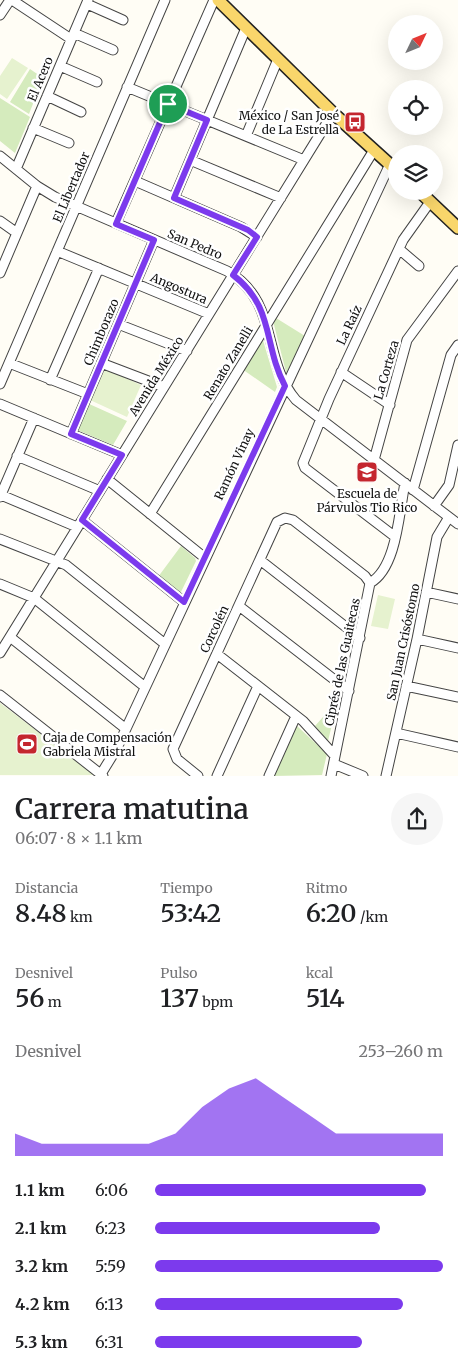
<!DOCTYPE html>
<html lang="es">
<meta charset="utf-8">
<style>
:root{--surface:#fff;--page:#f6f6f6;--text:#202124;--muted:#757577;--accent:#7c3aed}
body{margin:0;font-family:Merriweather,serif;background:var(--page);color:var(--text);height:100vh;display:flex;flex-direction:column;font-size:19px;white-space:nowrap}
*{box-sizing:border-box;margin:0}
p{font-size:16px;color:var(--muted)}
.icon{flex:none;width:28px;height:28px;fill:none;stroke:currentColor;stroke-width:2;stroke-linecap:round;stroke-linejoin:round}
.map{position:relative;height:776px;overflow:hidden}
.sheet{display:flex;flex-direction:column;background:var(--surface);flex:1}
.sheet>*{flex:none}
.needle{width:32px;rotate:47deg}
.buttons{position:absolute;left:388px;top:15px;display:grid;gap:10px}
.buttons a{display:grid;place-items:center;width:55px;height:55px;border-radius:50%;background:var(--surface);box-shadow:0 5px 20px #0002;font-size:25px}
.pin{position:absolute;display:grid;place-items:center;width:42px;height:42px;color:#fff;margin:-21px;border:2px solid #fff;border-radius:50%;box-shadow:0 1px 5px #0007}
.round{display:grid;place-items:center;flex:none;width:52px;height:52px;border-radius:26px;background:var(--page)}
.head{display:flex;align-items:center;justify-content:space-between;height:85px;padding:0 15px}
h1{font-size:28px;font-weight:600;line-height:38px}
.figures{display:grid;grid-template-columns:repeat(3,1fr);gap:8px;height:85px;padding:5px 15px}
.figures div{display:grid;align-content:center}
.figures b{font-size:25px;font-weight:600}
.figures small{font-size:14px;font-weight:400}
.figures p{font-size:14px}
.chart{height:140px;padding:10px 15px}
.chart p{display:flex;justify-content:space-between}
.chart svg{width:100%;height:90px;margin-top:5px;fill:var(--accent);opacity:.7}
ul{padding:0 15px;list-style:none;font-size:16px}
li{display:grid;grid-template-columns:80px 60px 1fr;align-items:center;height:38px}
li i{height:12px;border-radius:6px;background:var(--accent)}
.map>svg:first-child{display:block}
.green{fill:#d5ebbd}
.pitch{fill:#e6f2cf}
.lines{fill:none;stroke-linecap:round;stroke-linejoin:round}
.minor-casing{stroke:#444;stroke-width:11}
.major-casing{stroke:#222;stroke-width:14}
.minor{stroke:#fff;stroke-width:9}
.major{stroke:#f9d66b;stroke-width:11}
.route-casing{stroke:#fff;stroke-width:10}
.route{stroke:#7c3aed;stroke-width:6}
.labels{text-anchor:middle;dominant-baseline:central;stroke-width:5;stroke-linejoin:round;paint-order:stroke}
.street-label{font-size:12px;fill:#111;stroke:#fff}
.poi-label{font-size:12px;fill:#111;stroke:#fff;text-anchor:end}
</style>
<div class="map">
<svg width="458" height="776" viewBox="0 0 458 776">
<rect width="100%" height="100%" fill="#fffdf5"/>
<!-- green -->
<path class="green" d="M 30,69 L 43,78 L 29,114 L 10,102 Z
M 0,98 L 30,117 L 15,153 L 0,141 Z
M 276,318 L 305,336 L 287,376 L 273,321 Z
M 262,337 L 277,387 L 275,392 L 242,369 Z
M 87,403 L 127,421 L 113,445 L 75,429 Z
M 181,546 L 195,558 L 196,561 L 180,594 L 158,577 Z
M 338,700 L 328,741 L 315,726 Z
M 296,725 L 327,754 L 322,775 L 273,776 Z"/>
<!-- pitch -->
<path class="pitch" d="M 12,58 L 28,68 L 7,99 L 0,94 L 0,76 Z
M 104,368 L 141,385 L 127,417 L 90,400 Z
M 378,595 L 395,599 L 388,629 L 371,626 Z
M 0,703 L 95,775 L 0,775 Z"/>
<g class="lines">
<!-- minor casing -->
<g class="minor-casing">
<path id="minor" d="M 12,0 L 71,39
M 87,4 L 123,20
M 0,15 L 10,0
M 74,33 L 113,50
M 60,66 L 97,82
M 127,87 L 304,160
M 47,96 L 81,112
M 33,128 L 69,143
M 246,136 L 278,59
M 0,156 L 37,186 L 55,197 L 227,271 C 280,301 261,360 296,400 L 458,524
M 190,160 L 281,198
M 16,169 L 88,0
M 135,181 L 241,227 L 257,237
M 174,198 L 246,28
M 0,221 L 17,233
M 116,223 L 214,0
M 399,249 L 419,266
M 57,251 L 209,314
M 0,273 L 37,186
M 118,324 L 187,351
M 9,363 L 88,394
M 101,363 L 164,387
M 341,372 L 390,405
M 50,380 L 99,268
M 0,384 L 165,0
M 0,404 L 122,455
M 71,434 L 154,240
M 17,456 L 100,491
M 374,460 L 407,340 L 458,271
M 107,479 L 205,558
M 413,490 L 451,355 L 458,345
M 1,495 L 77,527
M 0,497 L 34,418
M 434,506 L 449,485 L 458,445
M 150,514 L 374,150
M 82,520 L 184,602
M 394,536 L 305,468 L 303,463 L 329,399 L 403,240 L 430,202
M 0,539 L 66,565 L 165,644
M 260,560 L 360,638
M 370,583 C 397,568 399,512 405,483
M 0,584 L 34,598 L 145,687
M 426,592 L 458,599
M 239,606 L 349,691
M 10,637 L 126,729
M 417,639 L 458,648
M 0,653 L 333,113
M 217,654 L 303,721 L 335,756
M 406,686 L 458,697
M 0,695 L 103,776
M 396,733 L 458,747
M 334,764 L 363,776
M 101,774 L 117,748 L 390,164
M 198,776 L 177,759 L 173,749 L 277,522 L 285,518 L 293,520 L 365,576 L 370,583
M 217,776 L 258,686
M 269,776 L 296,716
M 331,776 L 370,583
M 386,776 L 417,639 L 437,537 L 449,517"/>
</g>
<!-- major casing -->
<g class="major-casing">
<path id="major" d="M 218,0 L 333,113 L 396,170
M 419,191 L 458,228"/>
</g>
<!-- minor -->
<use href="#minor" class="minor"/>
<!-- major -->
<use href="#major" class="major"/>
</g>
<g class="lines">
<!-- route casing -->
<g class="route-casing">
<path id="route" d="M 168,104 L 207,120 L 174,198 L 248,230 L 257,237 L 233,275 C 275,307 263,345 285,386 L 184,602 L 82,520 L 122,455 L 71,434 L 154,240 L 116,224 Z"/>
</g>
<!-- route -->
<use href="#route" class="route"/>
</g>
<!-- icons -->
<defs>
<g id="bus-square" transform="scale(1.125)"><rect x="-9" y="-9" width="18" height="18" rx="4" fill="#c4262e" stroke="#fff"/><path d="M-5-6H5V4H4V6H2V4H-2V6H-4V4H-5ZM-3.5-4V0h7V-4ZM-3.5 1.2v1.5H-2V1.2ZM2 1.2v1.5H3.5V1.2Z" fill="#fff"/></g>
<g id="school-square" transform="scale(1.125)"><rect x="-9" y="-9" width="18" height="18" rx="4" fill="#c4262e" stroke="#fff"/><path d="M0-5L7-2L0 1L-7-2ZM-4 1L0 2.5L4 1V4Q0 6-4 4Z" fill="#fff"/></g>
<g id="stadium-square" transform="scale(1.125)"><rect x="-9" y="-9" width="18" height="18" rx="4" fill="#c4262e" stroke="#fff"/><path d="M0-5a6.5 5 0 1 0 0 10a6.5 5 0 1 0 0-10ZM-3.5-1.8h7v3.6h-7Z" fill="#fff"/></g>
</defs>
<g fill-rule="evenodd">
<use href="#bus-square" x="355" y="122"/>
<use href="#school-square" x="367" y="472"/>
<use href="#stadium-square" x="27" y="744"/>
</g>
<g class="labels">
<!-- street labels -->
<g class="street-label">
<text transform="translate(40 79) rotate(-67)">El Acero</text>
<text transform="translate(71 187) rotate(-67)">El Libertador</text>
<text transform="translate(195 244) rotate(23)">San Pedro</text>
<text transform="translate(179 288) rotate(23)">Angostura</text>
<text transform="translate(349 325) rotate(-65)">La Raíz</text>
<text transform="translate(101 332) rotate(-67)">Chimborazo</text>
<text transform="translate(228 363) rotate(-59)">Renato Zanelli</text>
<text transform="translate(386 370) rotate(-74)">La Corteza</text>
<text transform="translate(156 376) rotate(-58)">Avenida México</text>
<text transform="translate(234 464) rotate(-65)">Ramón Vinay</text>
<text transform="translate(214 629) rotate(-65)">Corcolén</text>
<text transform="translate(403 642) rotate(-78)">San Juan Crisóstomo</text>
<text transform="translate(342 662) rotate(-78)">Ciprés de las Guaitecas</text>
</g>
<!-- poi labels -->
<g class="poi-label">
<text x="339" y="115">México / San José<tspan x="339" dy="14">de La Estrella</tspan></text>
<text x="367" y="493" text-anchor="middle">Escuela de<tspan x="367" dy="14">Párvulos Tio Rico</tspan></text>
<text x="43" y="737" text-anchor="start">Caja de Compensación<tspan x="43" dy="14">Gabriela Mistral</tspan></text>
</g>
</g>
</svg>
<div class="buttons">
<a><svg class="needle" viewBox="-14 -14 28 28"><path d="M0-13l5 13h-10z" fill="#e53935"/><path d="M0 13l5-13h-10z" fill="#757577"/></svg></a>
<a><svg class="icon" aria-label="locate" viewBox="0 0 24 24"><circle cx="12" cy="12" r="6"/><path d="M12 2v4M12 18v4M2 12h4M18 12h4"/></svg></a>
<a><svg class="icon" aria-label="layers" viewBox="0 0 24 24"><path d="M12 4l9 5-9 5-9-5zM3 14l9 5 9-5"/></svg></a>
</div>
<div class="pin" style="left:168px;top:104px;background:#1e9e55"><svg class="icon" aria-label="arrive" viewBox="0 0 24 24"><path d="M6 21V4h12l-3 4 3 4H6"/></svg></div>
</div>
<section class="sheet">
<div class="head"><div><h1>Carrera matutina</h1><p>06:07 · 8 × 1.1 km</p></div><a class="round"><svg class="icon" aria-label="share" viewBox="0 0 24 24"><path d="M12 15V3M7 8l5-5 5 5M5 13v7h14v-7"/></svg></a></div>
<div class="figures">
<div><p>Distancia</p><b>8.48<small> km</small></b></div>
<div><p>Tiempo</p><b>53:42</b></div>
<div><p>Ritmo</p><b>6:20<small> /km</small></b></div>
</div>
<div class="figures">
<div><p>Desnivel</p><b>56<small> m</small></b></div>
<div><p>Pulso</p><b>137<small> bpm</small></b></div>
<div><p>kcal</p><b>514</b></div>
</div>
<div class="chart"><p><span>Desnivel</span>253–260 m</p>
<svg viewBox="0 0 160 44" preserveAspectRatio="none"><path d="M0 44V33L10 38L20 38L30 38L40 38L50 38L60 33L70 20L80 11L90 6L100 15L110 24L120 33L130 33L140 33L150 33L160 33V44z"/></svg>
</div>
<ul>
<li><b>1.1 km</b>6:06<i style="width:94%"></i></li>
<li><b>2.1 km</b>6:23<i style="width:78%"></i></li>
<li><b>3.2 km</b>5:59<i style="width:100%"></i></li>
<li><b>4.2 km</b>6:13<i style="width:86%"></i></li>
<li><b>5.3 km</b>6:31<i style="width:72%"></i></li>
</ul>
</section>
